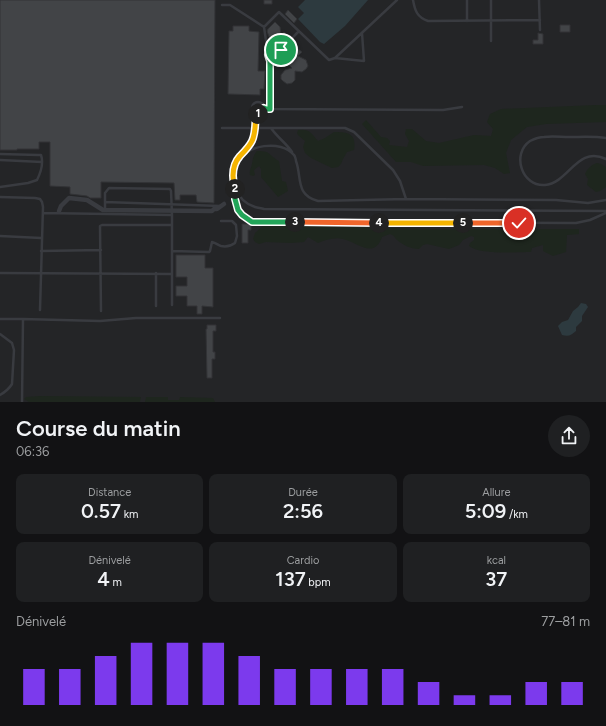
<!DOCTYPE html>
<html lang="fr">
<meta charset="utf-8">
<style>
:root{--surface:#121214;--page:#1f2022;--text:#f1f3f6;--muted:#9c9ea0;--accent:#7c3aed}
body{margin:0;font-family:Figtree,sans-serif;background:var(--page);color:var(--text);height:100vh;display:flex;flex-direction:column;font-size:15px;white-space:nowrap}
*{box-sizing:border-box;margin:0}
p{font-size:13px;color:var(--muted)}
.icon{flex:none;width:22px;height:22px;fill:none;stroke:currentColor;stroke-width:2;stroke-linecap:round;stroke-linejoin:round}
.map{position:relative;height:402px;overflow:hidden}
.side{display:flex;flex-direction:column;background:var(--surface);flex:1}
.side>*{flex:none}
.pin{position:absolute;display:grid;place-items:center;width:34px;height:34px;color:#fff;margin:-17px;border:2px solid #fff;border-radius:50%;box-shadow:0 1px 4px #0007}
.km{position:absolute;width:20px;height:20px;margin:-10px;border-radius:50%;background:#222;color:#fff;font-size:11px;line-height:20px;text-align:center}
.round{display:grid;place-items:center;flex:none;width:42px;height:42px;border-radius:21px;background:var(--page)}
.head{display:flex;align-items:center;justify-content:space-between;height:68px;padding:0 16px}
h1{font-size:22px;font-weight:600;line-height:30px}
.figures{display:grid;grid-template-columns:repeat(3,1fr);gap:6px;height:68px;padding:4px 16px}
.figures div{display:grid;align-content:center;border-radius:8px;background:var(--page);text-align:center}
.figures b{font-size:20px;font-weight:600}
.figures small{font-size:11px;font-weight:400}
.figures p{font-size:11px}
.chart{height:112px;padding:8px 16px}
.chart p{display:flex;justify-content:space-between}
.chart svg{width:100%;height:72px;margin-top:4px;stroke:var(--accent);stroke-width:6}
.map>svg:first-child{display:block}
.built{fill:#242527}
.green{fill:#1e261e}
.water{fill:#2d3a3f}
.building{fill:#424447;stroke:#323336}
.lines{fill:none;stroke-linecap:round;stroke-linejoin:round}
.lane{stroke:#393b40;stroke-width:2.5}
.street{stroke:#393b40;stroke-width:4.5}
.split-1-casing{stroke:#fff;stroke-width:8}
.split-2-casing{stroke:#fff;stroke-width:8}
.split-3-casing{stroke:#fff;stroke-width:8}
.split-4-casing{stroke:#fff;stroke-width:8}
.split-5-casing{stroke:#fff;stroke-width:8}
.split-6-casing{stroke:#fff;stroke-width:8}
.split-1{stroke:#22a559;stroke-width:5}
.split-2{stroke:#f5b400;stroke-width:5}
.split-3{stroke:#22a559;stroke-width:5}
.split-4{stroke:#f0652b;stroke-width:5}
.split-5{stroke:#f5b400;stroke-width:5}
.split-6{stroke:#f0652b;stroke-width:5}
</style>
<div class="map">
<svg width="606" height="402" viewBox="0 0 606 402">
<rect width="100%" height="100%" fill="#18181a"/>
<!-- built -->
<path class="built" d="M 0,0 L 606,0 L 606,402 L 0,402 Z"/>
<!-- green -->
<path class="green" d="M 596,105 L 606,105 L 606,122 L 546,124 L 527,127 L 511,140 L 506,153 L 510,173 L 504,174 L 495,168 L 484,165 L 423,166 L 411,162 L 396,162 L 362,124 L 366,120 L 381,137 L 387,138 L 390,141 L 389,145 L 407,147 L 409,141 L 405,134 L 406,129 L 412,129 L 426,141 L 439,143 L 474,135 L 491,136 L 493,129 L 487,122 L 490,114 L 501,109 Z
M 298,130 C 310,129 310,132 318,141 L 325,138 L 334,132 C 347,132 357,133 354,150 L 347,152 L 343,159 L 341,164 L 338,167 L 332,168 L 311,158 L 305,153 L 303,147 L 305,141 L 298,135 L 297,133 Z
M 257,151 C 272,151 268,155 279,161 L 282,181 L 286,182 L 288,191 L 278,197 L 261,177 L 261,169 L 259,166 L 254,170 L 255,175 L 253,176 L 250,175 C 249,170 251,169 252,164 C 253,159 253,156 257,151 Z
M 597,163 L 601,164 L 606,167 L 606,187 L 600,191 L 596,192 L 587,185 L 588,179 L 585,174 C 587,169 591,165 597,163 Z
M 264,225 L 431,229 L 579,229 L 579,234 L 567,235 L 566,252 L 553,256 L 543,251 L 543,245 L 532,248 L 531,252 C 517,252 480,255 469,246 L 470,243 L 474,240 L 474,237 L 471,236 L 463,240 L 459,245 L 449,249 L 427,244 L 423,245 L 419,249 C 411,249 403,245 397,240 C 394,237 394,235 390,234 L 382,237 C 374,260 357,242 343,239 C 334,237 325,240 318,243 L 308,237 L 304,242 L 291,243 L 266,242 L 259,244 L 255,242 L 253,239 L 255,233 Z
M 40,396 L 141,397 L 140,402 L 142,402 L 29,402 L 24,399 L 26,397 Z
M 146,397 L 168,397 L 168,400 L 179,400 L 180,397 L 213,398 L 215,402 L 145,402 Z"/>
<!-- water -->
<path class="water" d="M 305,0 L 368,0 L 345,26 L 324,44 L 320,42 L 298,19 L 304,13 L 298,7 Z
M 581,303 L 586,304 L 588,307 L 582,316 L 582,321 L 576,327 L 576,331 C 571,335 569,337 562,335 L 558,326 L 562,322 L 568,320 L 573,311 L 578,307 Z"/>
<!-- building -->
<path class="building" d="M 0,0 L 215,0 L 214,203 L 197,202 L 196,195 L 180,195 L 180,200 L 175,200 L 174,183 L 101,182 L 101,198 L 90,198 L 87,196 L 70,194 L 70,187 L 50,186 L 50,142 L 39,142 L 39,149 L 17,149 L 17,150 L 0,150 Z
M 264,0 L 272,0 L 272,4 L 264,4 Z
M 288,10 L 297,19 L 294,23 L 285,14 Z
M 275,22 L 280,27 L 281,35 L 284,32 L 289,38 L 278,47 L 273,42 L 276,40 L 269,37 L 267,31 L 268,29 Z
M 560,25 L 570,25 L 570,32 L 560,32 Z
M 233,26 L 249,26 L 249,31 L 259,32 L 258,71 L 265,71 L 264,89 L 260,89 L 260,95 L 228,94 L 229,31 L 233,31 Z
M 538,33 L 543,34 L 543,44 L 533,44 L 533,40 L 538,40 Z
M 293,47 L 295,50 L 297,48 L 302,52 L 298,56 L 306,60 L 308,66 L 306,69 L 302,72 L 295,71 L 295,80 L 292,83 L 287,84 L 283,81 L 281,79 L 281,75 L 285,70 L 292,68 L 281,57 L 284,54 L 281,51 L 285,48 L 289,52 Z
M 242,224 L 251,224 L 251,230 L 248,230 L 248,243 L 242,243 Z
M 176,255 L 205,255 L 205,268 L 213,268 L 213,307 L 202,306 L 202,314 L 197,314 L 197,306 L 187,306 L 187,296 L 176,296 L 176,286 L 187,286 L 187,277 L 176,277 Z
M 207,325 L 216,325 L 216,331 L 213,331 L 213,352 L 215,352 L 215,359 L 212,359 L 212,378 L 207,378 L 206,329 L 207,329 Z"/>
<g class="lines">
<!-- lane -->
<path class="lane" d="M 413,0 C 415,11 417,17 428,21 L 540,20
M 539,0 L 540,30
M 222,5 L 230,5 L 264,27 L 279,12 L 329,60 L 335,58
M 467,21 L 467,0
M 264,27 L 269,61 L 270,109
M 362,33 L 364,61 L 335,58 L 397,0
M 491,41 L 491,0
M 268,55 C 283,50 288,42 299,31
M252 108a6 6 0 1 1 12 0a6 6 0 1 1-12 0Z
M 264,108 L 266,109 L 443,110 L 462,107
M 222,128 L 255,128 L 256,114
M 271,128 L 345,128 L 354,132 L 393,170 L 400,181 L 406,199
M 606,138 C 594,136 581,137 569,137 C 561,137 552,136 544,137 C 539,137 534,139 530,141 C 511,154 522,187 545,185 C 569,183 577,145 606,159
M 243,153 L 252,141 L 255,128 L 271,128 C 277,137 286,143 292,152
M 0,154 L 38,155 L 41,155 C 44,164 41,172 37,180 L 28,183 L 0,187
M 0,160 L 42,162
M 236,191 C 233,198 235,210 241,215 C 245,218 249,220 252,222 L 576,223 L 590,220 L 606,213
M 0,197 L 35,198 L 40,199 L 42,202 L 43,207 L 40,310
M 606,200 L 588,203 L 556,200 L 406,199 L 318,201 C 295,195 302,177 296,161 C 296,160 295,156 294,155 C 281,139 246,145 237,162 C 228,179 236,201 255,207 C 258,208 261,208 264,209 L 606,211
M 105,202 L 220,206
M 105,209 L 105,193 L 109,188 L 170,189 L 171,191 L 172,215
M 43,213 L 172,215 L 172,305
M 0,236 L 41,238
M 41,251 L 101,250
M 172,251 L 209,252 L 210,251 L 212,242 C 216,243 218,245 221,246 C 226,247 231,246 235,243 L 237,236 L 236,225 L 232,221 L 221,221
M 0,273 L 172,274
M 156,273 L 156,306
M 101,311 L 100,226 L 102,225 L 172,225
M 0,319 L 23,319 L 22,402
M 23,319 L 100,321 L 136,318 L 220,318
M 0,334 L 12,343 L 14,350 L 12,384 C 9,389 5,392 0,395"/>
<!-- street -->
<path class="street" d="M 59,211 L 61,206 L 69,198 L 87,200 L 103,210 L 212,211 L 214,209 L 217,209 L 224,204"/>
</g>
<g class="lines">
<!-- split-1 casing -->
<g class="split-1-casing">
<path id="split-1" d="M 258,114 L 262,112 L 264,108 L 266,109 L 270,109 L 270,61 L 268,55 L 276,52 L 281,50"/>
</g>
<!-- split-2 casing -->
<g class="split-2-casing">
<path id="split-2" d="M 235,189 C 232,178 232,165 240,156 C 244,152 249,147 252,141 C 256,133 255,122 256,114 L 258,114"/>
</g>
<!-- split-3 casing -->
<g class="split-3-casing">
<path id="split-3" d="M 235,189 L 235,199 L 238,210 L 242,215 L 252,222 L 295,222"/>
</g>
<!-- split-4 casing -->
<g class="split-4-casing">
<path id="split-4" d="M 295,222 L 379,223"/>
</g>
<!-- split-5 casing -->
<g class="split-5-casing">
<path id="split-5" d="M 379,223 L 463,223"/>
</g>
<!-- split-6 casing -->
<g class="split-6-casing">
<path id="split-6" d="M 463,223 L 519,223"/>
</g>
<!-- split-1 -->
<use href="#split-1" class="split-1"/>
<!-- split-2 -->
<use href="#split-2" class="split-2"/>
<!-- split-3 -->
<use href="#split-3" class="split-3"/>
<!-- split-4 -->
<use href="#split-4" class="split-4"/>
<!-- split-5 -->
<use href="#split-5" class="split-5"/>
<!-- split-6 -->
<use href="#split-6" class="split-6"/>
</g>
</svg>
<div class="pin" style="left:281px;top:50px;background:#1e9e55"><svg class="icon" aria-label="arrive" viewBox="0 0 24 24"><path d="M6 21V4h12l-3 4 3 4H6"/></svg></div>
<div class="pin" style="left:519px;top:223px;background:#d93025"><svg class="icon" aria-label="check" viewBox="0 0 24 24"><path d="M5 12l5 5 9-10"/></svg></div>
<b class="km" style="left:258px;top:114px">1</b>
<b class="km" style="left:235px;top:189px">2</b>
<b class="km" style="left:295px;top:222px">3</b>
<b class="km" style="left:379px;top:223px">4</b>
<b class="km" style="left:463px;top:223px">5</b>
</div>
<section class="side">
<div class="head"><div><h1>Course du matin</h1><p>06:36</p></div><a class="round"><svg class="icon" aria-label="share" viewBox="0 0 24 24"><path d="M12 15V3M7 8l5-5 5 5M5 13v7h14v-7"/></svg></a></div>
<div class="figures">
<div><p>Distance</p><b>0.57<small> km</small></b></div>
<div><p>Durée</p><b>2:56</b></div>
<div><p>Allure</p><b>5:09<small> /km</small></b></div>
</div>
<div class="figures">
<div><p>Dénivelé</p><b>4<small> m</small></b></div>
<div><p>Cardio</p><b>137<small> bpm</small></b></div>
<div><p>kcal</p><b>37</b></div>
</div>
<div class="chart"><p><span>Dénivelé</span>77–81 m</p>
<svg viewBox="0 0 160 44" preserveAspectRatio="none"><path d="M5 44V22M15 44V22M25 44V14M35 44V6M45 44V6M55 44V6M65 44V14M75 44V22M85 44V22M95 44V22M105 44V22M115 44V30M125 44V38M135 44V38M145 44V30M155 44V30"/></svg>
</div>
</section>
